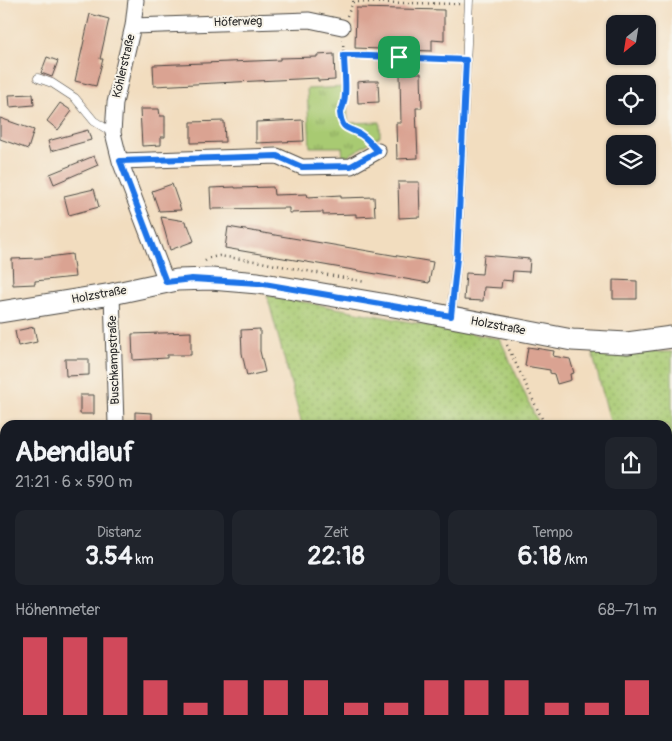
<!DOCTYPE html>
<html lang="de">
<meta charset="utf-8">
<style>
:root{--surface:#171b24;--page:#20242c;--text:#f1f3f6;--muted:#9ea1a6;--accent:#d1495b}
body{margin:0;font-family:Pangolin,sans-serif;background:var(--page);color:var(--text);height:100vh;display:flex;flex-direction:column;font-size:19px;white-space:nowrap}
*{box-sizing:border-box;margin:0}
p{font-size:16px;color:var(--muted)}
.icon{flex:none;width:28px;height:28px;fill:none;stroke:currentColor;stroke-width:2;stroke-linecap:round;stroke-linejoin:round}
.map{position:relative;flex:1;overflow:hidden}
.sheet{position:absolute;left:0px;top:420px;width:672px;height:321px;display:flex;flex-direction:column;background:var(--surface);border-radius:15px 15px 0 0;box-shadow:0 1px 4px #0004}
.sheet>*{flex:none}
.needle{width:32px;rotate:210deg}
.controls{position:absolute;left:606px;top:15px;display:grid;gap:10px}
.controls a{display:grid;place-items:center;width:50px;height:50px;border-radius:10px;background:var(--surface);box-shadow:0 1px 4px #0004;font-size:25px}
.pin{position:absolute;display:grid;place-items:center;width:42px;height:42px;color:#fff;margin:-21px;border-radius:10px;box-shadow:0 2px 8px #0006}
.round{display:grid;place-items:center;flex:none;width:52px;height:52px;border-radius:10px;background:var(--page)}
.summary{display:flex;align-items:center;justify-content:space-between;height:85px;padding:0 15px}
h1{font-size:28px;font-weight:700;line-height:38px}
.stats{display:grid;grid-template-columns:repeat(3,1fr);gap:8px;height:85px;padding:5px 15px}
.stats div{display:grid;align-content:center;border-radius:10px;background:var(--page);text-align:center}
.stats b{font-size:25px;font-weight:700}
.stats small{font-size:14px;font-weight:400}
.stats p{font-size:14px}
.chart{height:140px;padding:10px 15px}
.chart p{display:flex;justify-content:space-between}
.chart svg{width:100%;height:90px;margin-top:5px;stroke:var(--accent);stroke-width:6}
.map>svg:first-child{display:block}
.grass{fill:url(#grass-dots);stroke:#6a7a4e}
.park{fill:url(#park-tufts);stroke:#6a7a4e}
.building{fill:#daa392}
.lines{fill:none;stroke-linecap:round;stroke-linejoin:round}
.lane-casing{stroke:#494641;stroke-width:9}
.street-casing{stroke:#494641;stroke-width:17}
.secondary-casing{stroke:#494641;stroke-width:23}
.path{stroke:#494641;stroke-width:2.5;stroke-dasharray:1 4;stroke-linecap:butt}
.lane{stroke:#fff;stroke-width:8}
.street{stroke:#fff;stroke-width:15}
.secondary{stroke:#fff;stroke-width:21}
.route-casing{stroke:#fff;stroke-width:10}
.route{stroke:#1a73e8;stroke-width:6}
.labels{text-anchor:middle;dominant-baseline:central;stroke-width:4;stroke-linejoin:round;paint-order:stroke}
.street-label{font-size:12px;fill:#2b2b2b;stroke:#f7f3e8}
</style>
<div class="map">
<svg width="672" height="741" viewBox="0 0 672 741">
<defs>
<pattern id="grass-dots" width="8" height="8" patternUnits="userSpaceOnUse" patternTransform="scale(1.25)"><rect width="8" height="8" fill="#a8ca72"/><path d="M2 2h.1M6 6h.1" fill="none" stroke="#89a45e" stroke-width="1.8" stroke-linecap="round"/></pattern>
<pattern id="park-tufts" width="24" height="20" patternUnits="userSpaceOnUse" patternTransform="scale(1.25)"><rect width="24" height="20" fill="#a8ca72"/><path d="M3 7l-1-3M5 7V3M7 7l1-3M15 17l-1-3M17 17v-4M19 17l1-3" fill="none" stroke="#89a45e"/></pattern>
</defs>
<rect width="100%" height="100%" fill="#f7f3e8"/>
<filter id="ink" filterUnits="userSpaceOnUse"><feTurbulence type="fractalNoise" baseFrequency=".02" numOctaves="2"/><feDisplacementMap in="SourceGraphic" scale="10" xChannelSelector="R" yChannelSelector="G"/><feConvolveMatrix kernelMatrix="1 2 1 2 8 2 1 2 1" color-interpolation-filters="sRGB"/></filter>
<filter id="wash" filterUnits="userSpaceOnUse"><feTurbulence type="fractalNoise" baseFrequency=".0096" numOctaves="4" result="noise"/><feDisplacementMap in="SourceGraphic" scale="20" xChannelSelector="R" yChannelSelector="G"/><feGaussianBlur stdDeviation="1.12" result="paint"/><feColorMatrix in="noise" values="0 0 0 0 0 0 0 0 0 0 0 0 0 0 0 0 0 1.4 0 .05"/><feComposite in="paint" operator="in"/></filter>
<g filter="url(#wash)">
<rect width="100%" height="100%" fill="#f2ddbf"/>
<!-- grass -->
<path class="grass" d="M 267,295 L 500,339 L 539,425 L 302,425 Z
M 592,352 L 672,352 L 672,682 L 668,672 L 668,425 L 611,425 Z
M 668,702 L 672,711 L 672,741 L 485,741 L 481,736 L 668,736 Z"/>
<!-- park -->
<path class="park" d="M 346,87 L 348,123 L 380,122 L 380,136 L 343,159 L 342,147 L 310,147 L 307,89 Z"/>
<g id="blocks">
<!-- building -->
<path class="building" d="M 356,8 L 444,10 L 444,41 L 432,40 L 432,51 L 355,48 Z
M 90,14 L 109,19 L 100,59 L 103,59 L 96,86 L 75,81 Z
M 334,54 L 335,80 L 318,81 L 318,78 L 154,86 L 153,65 L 280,60 L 280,58 L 317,57 L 317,55 Z
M 47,57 L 58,61 L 52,77 L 41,73 Z
M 421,73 L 422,108 L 416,108 L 418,158 L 397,159 L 396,123 L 401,123 L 400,74 Z
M 368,81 L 378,81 L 379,102 L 358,103 L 357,82 Z
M 33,94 L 34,105 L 10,107 L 9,95 Z
M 60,103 L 72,111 L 58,130 L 47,121 Z
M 140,109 L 159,109 L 160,116 L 165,116 L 165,137 L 161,137 L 161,145 L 142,146 Z
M 0,118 L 34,130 L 28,149 L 0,139 Z
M 303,120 L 304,141 L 256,143 L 256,122 Z
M 224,121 L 225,142 L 191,143 L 191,122 Z
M 88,130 L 91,140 L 51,151 L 48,141 Z
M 94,156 L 98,165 L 54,184 L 50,174 Z
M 398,182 L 419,182 L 420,217 L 399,218 Z
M 172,184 L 181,210 L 159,211 L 152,191 Z
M 235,187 L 235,188 L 273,187 L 274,195 L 307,194 L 308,197 L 341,195 L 341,198 L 374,197 L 375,216 L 356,217 L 356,214 L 323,215 L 323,212 L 289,213 L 289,208 L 211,209 L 210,188 Z
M 94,189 L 99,207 L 69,215 L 64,196 Z
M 161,217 L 185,221 L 186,225 L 188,225 L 194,241 L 170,250 Z
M 228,227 L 433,262 L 429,283 L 225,248 Z
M 72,254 L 75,277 L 35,281 L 35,284 L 13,285 L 12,259 L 40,258 Z
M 484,255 L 530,259 L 529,272 L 513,271 L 512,281 L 502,280 L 501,288 L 484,287 L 483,301 L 464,300 L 466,273 L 482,274 Z
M 613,280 L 637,281 L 637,299 L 613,299 Z
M 34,327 L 37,342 L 18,346 L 15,331 Z
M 260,329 L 260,351 L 265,372 L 247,376 L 242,353 L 241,330 Z
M 191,332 L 191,355 L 167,355 L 167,358 L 133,360 L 132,334 Z
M 528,347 L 554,351 L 553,356 L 570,359 L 574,373 L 570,374 L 571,380 L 557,384 L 554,374 L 550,373 L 550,370 L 525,366 Z
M 65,359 L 89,359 L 89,375 L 66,376 Z
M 80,395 L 94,395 L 94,414 L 80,414 Z
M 135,412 L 152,413 L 152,425 L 135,425 Z"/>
</g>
</g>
<g filter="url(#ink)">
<use href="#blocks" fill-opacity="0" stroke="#494641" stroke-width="1"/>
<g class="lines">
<!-- lane casing -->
<g class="lane-casing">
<path id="lane" d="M 38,78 L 52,83 L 75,98 L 94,121 L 113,133
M 451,315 L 457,258 L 469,0"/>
</g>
<!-- street casing -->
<g class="street-casing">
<path id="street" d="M 136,0 L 133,26 L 115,103 L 113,133 L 120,161 L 166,281
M 133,26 L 309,20 L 342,27
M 120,161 L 277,156 L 302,167 L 351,166 L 378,151
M 112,294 L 116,425
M 0,730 L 5,723
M 268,741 L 272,736"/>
</g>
<!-- secondary casing -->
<g class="secondary-casing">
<path id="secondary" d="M 0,312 L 112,294 L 177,280 L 211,279 L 258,283 L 399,307 L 572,340 L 627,343 L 672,337"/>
</g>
<!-- path -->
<path class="path" d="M 353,2 L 460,4
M 347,16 L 354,0
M 343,40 L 345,99 L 343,108 L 340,113 C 343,133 355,130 368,141
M 344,55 L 457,59
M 205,261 L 209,258 L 219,256 L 255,261 L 365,282
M 507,345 L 545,425
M 668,686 L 672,695"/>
<!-- lane -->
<use href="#lane" class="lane"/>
<!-- street -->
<use href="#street" class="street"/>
<!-- secondary -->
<use href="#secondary" class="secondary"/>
</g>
</g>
<g class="lines" filter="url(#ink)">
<!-- route casing -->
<g class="route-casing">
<path id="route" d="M 344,55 L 466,60 L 457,258 L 451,316 L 258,283 L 192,279 L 166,282 L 120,161 L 277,156 L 302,167 L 351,166 L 378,151 C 372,145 367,138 360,134 C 347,127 342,130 340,113 C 349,98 344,73 344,55 Z"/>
</g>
<!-- route -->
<use href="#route" class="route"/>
</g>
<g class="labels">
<!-- street labels -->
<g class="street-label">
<text transform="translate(238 22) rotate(-2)">Höferweg</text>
<text transform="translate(124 66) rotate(-77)">Köhlerstraße</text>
<text transform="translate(99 295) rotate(-10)">Holzstraße</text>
<text transform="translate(498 326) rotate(11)">Holzstraße</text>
<text transform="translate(114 360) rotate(-92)">Buschkampstraße</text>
</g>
</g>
</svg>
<div class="controls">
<a><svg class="needle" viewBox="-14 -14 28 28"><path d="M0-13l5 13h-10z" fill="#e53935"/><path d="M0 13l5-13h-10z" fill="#9ea1a6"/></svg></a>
<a><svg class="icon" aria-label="locate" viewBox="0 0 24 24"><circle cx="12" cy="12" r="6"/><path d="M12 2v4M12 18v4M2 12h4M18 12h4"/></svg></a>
<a><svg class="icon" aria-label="layers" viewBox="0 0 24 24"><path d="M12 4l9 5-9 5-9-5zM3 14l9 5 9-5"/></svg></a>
</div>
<div class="pin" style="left:399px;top:57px;background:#1e9e55"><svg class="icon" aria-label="arrive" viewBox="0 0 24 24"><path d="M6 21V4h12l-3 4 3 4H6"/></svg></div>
<section class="sheet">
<div class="summary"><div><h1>Abendlauf</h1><p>21:21 · 6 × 590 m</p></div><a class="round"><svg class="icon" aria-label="share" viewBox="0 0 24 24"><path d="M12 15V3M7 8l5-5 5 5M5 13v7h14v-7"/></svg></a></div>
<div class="stats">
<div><p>Distanz</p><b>3.54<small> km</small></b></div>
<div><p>Zeit</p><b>22:18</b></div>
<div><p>Tempo</p><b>6:18<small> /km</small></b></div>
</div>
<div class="chart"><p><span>Höhenmeter</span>68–71 m</p>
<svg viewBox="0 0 160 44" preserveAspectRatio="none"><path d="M5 44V6M15 44V6M25 44V6M35 44V27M45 44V38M55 44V27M65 44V27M75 44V27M85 44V38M95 44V38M105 44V27M115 44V27M125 44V27M135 44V38M145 44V38M155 44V27"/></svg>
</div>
</section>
</div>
